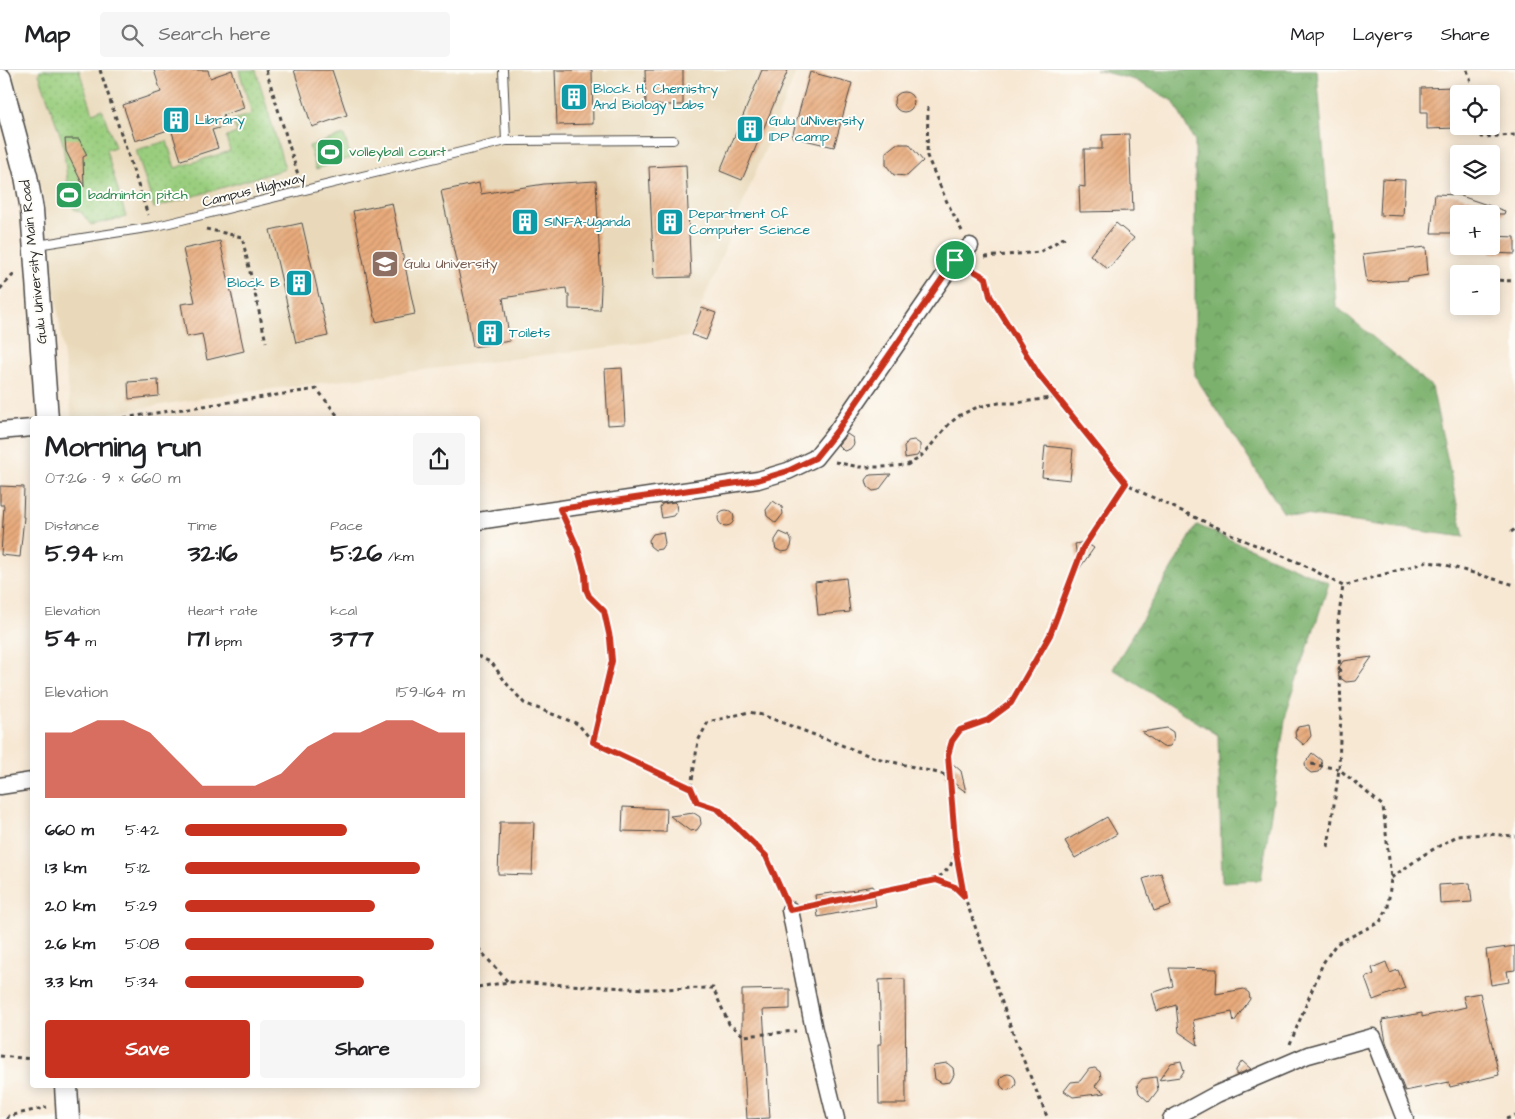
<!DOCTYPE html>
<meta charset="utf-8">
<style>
:root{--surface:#fff;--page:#f6f6f6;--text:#202124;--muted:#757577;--line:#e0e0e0;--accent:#c8321e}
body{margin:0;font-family:"Architects Daughter",sans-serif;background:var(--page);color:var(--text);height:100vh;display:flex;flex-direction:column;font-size:19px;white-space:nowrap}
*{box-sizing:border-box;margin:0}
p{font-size:16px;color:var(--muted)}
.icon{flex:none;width:28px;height:28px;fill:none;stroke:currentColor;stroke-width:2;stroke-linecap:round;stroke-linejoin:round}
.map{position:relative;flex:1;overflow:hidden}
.panel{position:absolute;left:30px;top:346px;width:450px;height:672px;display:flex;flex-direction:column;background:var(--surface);border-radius:5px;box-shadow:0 2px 12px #0003}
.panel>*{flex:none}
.fabs{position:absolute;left:1450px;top:15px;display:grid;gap:10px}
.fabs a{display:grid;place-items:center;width:50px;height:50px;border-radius:5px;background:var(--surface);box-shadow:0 2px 12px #0003;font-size:25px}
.pin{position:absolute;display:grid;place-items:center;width:42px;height:42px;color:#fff;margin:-21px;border:2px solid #fff;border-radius:50%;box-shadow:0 1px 5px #0007}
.round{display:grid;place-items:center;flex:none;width:52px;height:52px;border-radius:5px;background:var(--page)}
.head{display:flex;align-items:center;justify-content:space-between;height:85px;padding:0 15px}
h1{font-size:28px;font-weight:700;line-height:38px}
.figures{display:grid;grid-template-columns:repeat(3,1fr);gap:8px;height:85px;padding:5px 15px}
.figures div{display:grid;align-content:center}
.figures b{font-size:25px;font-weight:700}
.figures small{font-size:14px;font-weight:400}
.figures p{font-size:14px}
.chart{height:140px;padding:10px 15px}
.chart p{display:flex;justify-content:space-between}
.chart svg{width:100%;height:90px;margin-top:5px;fill:var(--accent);opacity:.7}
.primary-button{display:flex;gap:10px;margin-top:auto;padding:10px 15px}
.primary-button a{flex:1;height:58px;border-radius:5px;background:var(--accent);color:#fff;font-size:20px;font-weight:700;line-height:58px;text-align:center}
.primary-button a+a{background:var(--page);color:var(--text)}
ul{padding:0 15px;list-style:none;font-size:16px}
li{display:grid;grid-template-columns:80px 60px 1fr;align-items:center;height:38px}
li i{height:12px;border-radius:6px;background:var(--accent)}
header{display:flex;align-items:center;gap:30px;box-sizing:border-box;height:70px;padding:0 25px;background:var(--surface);border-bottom:1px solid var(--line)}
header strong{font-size:24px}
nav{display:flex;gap:28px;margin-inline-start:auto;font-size:18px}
.search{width:350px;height:45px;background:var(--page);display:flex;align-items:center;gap:12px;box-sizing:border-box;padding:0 18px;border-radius:5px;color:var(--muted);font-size:19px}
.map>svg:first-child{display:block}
.built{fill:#e9d9ba}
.grass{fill:url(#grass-dots);stroke:#627c54}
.forest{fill:url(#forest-crowns);stroke:#536e4c}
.garden{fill:#9ace7e;stroke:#627c54}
.building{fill:url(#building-hatch)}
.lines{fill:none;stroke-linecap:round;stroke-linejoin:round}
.lane-casing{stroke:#4a4744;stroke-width:10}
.street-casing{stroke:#4a4744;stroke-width:19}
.secondary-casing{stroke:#4a4744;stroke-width:25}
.path{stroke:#4a4744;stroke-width:3;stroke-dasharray:4 4;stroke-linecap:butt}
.lane{stroke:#fff;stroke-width:8}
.street{stroke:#fff;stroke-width:16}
.secondary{stroke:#fff;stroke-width:22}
.route-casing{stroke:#fff;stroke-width:10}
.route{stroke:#c8321e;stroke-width:6}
.labels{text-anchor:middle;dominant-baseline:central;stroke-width:4;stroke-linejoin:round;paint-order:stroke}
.culture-label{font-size:14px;fill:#0d838f;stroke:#fdfcf7;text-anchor:start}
.leisure-label{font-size:14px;fill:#27864d;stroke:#fdfcf7;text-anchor:start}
.street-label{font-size:14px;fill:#2b2b2b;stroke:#fdfcf7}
.education-label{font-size:14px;fill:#785e54;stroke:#fdfcf7;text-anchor:start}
</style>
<header>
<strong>Map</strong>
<div class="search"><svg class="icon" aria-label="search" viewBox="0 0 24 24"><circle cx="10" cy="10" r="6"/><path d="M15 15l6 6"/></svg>Search here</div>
<nav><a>Map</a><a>Layers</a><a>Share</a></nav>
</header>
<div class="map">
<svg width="1515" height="1049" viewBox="0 0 1515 1049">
<defs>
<pattern id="grass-dots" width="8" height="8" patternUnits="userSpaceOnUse" patternTransform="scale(1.25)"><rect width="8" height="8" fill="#9ace7e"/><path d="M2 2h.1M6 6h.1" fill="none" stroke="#85b16d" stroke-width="1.8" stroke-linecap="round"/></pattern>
<pattern id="forest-crowns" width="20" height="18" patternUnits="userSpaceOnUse" patternTransform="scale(1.25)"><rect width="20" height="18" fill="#7bb16d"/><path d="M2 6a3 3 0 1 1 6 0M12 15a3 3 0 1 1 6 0" fill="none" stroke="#65905a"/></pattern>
<pattern id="building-hatch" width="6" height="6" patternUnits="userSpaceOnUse" patternTransform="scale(1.25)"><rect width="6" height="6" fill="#e7aa7b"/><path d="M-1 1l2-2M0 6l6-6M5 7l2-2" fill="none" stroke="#c6926a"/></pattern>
</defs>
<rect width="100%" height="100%" fill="#fdfcf7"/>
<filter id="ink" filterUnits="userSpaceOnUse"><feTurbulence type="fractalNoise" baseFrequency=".02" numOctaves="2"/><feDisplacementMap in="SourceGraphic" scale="10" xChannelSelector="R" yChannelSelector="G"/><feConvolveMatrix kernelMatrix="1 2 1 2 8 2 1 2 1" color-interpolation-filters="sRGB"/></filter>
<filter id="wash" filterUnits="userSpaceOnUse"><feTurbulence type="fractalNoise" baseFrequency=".0096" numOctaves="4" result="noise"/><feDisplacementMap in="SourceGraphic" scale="20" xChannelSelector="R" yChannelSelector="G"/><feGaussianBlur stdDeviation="1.12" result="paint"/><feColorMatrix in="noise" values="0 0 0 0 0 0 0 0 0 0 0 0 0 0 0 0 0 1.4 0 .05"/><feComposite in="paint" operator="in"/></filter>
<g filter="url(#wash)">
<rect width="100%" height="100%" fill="#f7e8d4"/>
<!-- built -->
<path class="built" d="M 17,0 L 797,0 L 689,267 L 216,326 L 75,349 L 72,349 L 42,122 L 13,8 Z"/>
<!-- grass -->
<path class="grass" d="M 40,0 L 79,0 L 93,43 L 102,39 L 115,77 L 106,80 L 126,147 L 91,155 L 81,142 L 74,139 L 69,125 L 63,73 L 39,4 Z
M 239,0 L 256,0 L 285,99 L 154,138 L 136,80 L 167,71 L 175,98 L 230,81 L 226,67 L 237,63 L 233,50 L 252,44 Z"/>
<!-- forest -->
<path class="forest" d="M 1096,0 L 1317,0 L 1336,236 L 1432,317 L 1464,467 L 1283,442 L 1195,306 L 1195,72 L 1173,31 L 1135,10 Z
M 1197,455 L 1329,513 L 1286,644 L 1261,810 L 1222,812 L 1218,665 L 1113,599 Z"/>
<!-- garden -->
<path class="garden" d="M 344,65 L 351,88 L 316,99 L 309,76 Z"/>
<g id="blocks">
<!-- building -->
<path class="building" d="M 154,0 L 208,0 L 210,8 L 232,0 L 244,38 L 223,45 L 226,56 L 212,60 L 218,78 L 181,90 L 171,59 L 135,71 L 123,35 L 161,22 Z
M 294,0 L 332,0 L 347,45 L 312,57 Z
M 555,0 L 592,0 L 593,54 L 557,55 Z
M 645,0 L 683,0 L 683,35 L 646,35 Z
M 762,0 L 788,0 L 742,110 L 720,101 Z
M 810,2 L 852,13 L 834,77 L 792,67 Z
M 1455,17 L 1455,29 L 1459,29 L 1459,47 L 1456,47 L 1456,58 L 1427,59 L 1427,42 L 1421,42 L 1421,18 Z
M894 32a10 10 0 1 1 20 0a10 10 0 1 1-20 0Z
M 1129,64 L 1131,115 L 1132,115 L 1133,141 L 1080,142 L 1079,116 L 1085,117 L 1084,79 L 1102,79 L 1102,65 Z
M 65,69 L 79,69 L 87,85 L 83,87 L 84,117 L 66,81 Z
M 896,74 L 909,74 L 923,91 L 907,106 L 894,105 L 886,95 L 886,82 Z
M 686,95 L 691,207 L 654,208 L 649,97 Z
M 1382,109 L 1405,110 L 1403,146 L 1380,145 Z
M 596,111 L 601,218 L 600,240 L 569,239 L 569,225 L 567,225 L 566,218 L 503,228 L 510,271 L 473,277 L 468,246 L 441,121 L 479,113 L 481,124 L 544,114 Z
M 1435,124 L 1458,125 L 1505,141 L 1504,144 L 1459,144 L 1459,163 L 1431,163 Z
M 392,133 L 415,244 L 376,252 L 353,141 Z
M 302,153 L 328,266 L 296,273 L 270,160 Z
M 1116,153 L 1134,168 L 1108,199 L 1090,185 Z
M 1491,166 L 1515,167 L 1515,184 L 1491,183 Z
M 220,171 L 244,281 L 207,290 L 202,264 L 187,267 L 181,234 L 195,232 L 183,179 Z
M 1426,177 L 1428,205 L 1408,208 L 1408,210 L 1367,213 L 1363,184 Z
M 702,238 L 716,243 L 706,270 L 692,265 Z
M 622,298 L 625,354 L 608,355 L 605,299 Z
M 158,310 L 159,326 L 129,329 L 128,312 Z
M 847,364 L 853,368 L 854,374 L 850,379 L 844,381 L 838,375 Z
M 914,370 L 920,374 L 920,381 L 917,386 L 905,388 L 904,377 L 908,371 Z
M 1045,376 L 1073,379 L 1070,410 L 1042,407 Z
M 891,404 L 879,420 L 873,421 L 868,417 L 866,410 L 870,405 Z
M 0,416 L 24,417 L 23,447 L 24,447 L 20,487 L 1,485 L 4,435 L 0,435 Z
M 773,431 L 782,437 L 783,444 L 776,453 L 767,446 L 766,440 Z
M 674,432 L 676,434 L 677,441 L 673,446 L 662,448 L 660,437 L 662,434 Z
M718 448a8 8 0 1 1 16 0a8 8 0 1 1-16 0Z
M 663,462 L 665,473 L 661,479 L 655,480 L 650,476 L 649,470 L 653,464 Z
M 780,462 L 789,466 L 792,471 L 791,477 L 788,481 L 782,482 L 776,479 L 775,476 L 775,470 Z
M 1085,472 L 1094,478 L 1079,499 L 1075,474 Z
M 846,508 L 850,542 L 818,545 L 815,512 Z
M 1372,587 L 1355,611 L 1346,612 L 1339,607 L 1338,599 L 1343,591 Z
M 1309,655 L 1311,666 L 1304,675 L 1296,668 L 1295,662 L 1298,657 Z
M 1167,658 L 1173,662 L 1174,670 L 1170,676 L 1163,677 L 1142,662 Z
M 1312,683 L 1321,690 L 1322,697 L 1318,702 L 1311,703 L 1306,699 L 1305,693 Z
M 953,694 L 961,701 L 966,722 L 944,706 Z
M 623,737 L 667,739 L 666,762 L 622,761 Z
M 694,743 L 700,747 L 701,754 L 697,760 L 690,761 L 670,746 Z
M 1107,747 L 1117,764 L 1075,788 L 1065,771 Z
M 500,752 L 534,752 L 532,805 L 498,804 Z
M 1161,803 L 1171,835 L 1154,841 L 1143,809 Z
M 1470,813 L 1472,832 L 1440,834 L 1439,815 Z
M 873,816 L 876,836 L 818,847 L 815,825 L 857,820 L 856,819 Z
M 1515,876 L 1515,900 L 1507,901 L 1509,912 L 1491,915 L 1486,880 Z
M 1386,892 L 1390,903 L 1398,900 L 1405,918 L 1373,930 L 1365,908 L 1374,904 L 1372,898 Z
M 1169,898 L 1217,899 L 1216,924 L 1244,919 L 1249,923 L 1250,929 L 1234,952 L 1232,942 L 1193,950 L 1198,975 L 1179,962 L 1176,935 L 1157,941 L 1152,923 L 1173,916 Z
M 905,909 L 906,1034 L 879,1034 L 878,974 L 881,974 L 879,910 Z
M 790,919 L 790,939 L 763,940 L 770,1048 L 747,1049 L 742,964 L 742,920 Z
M 1480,923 L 1499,1005 L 1450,1017 L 1449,1012 L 1405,1021 L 1386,972 L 1382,950 L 1422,943 L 1422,947 L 1466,937 L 1463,926 Z
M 1181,991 L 1184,1001 L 1180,1007 L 1159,1010 L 1171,993 Z
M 1242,991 L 1251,999 L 1236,1005 L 1236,1000 Z
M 947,993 L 953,998 L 954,1005 L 950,1012 L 942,1013 L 935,1009 L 933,995 Z
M 1095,998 L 1100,1002 L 1101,1008 L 1095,1016 L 1105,1023 L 1073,1027 L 1064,1021 L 1071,1012 L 1080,1011 L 1089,999 Z
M1000 1012a8 8 0 1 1 16 0a8 8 0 1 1-16 0Z
M 1156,1007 L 1158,1020 L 1149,1032 L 1139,1023 L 1137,1015 L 1142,1009 Z"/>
</g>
</g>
<g filter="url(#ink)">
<use href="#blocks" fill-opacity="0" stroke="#4a4744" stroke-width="1"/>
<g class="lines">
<!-- lane casing -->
<g class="lane-casing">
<path id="lane" d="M 503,0 L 506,71
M 37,175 L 153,157 L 506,71 L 673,70"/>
</g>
<!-- street casing -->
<g class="street-casing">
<path id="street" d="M 0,361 L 32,358
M 478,451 L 758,410 L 788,401 L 815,388 L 836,362 L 955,190 L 970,176
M 0,716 L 32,711
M 790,840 L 814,960 L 836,1049
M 1171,1049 L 1217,1024 L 1308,985 L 1373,967 L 1405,1049"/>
</g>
<!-- secondary casing -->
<g class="secondary-casing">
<path id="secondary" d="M 0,9 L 26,106 L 32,140 L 47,349
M 66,1016 L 68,1049"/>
</g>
<!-- path -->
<path class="path" d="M 100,0 L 148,145
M 266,0 L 299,108
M 1467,0 L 1475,24
M 928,37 L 927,86 L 947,132 L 962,161
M 1480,56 L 1482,67 L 1515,65
M 206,159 L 242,167 L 266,272
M 985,187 L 1040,182 L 1065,167
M 971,199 L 986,207 L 990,226 L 1039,305 L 1057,327
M 1491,210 L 1515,211
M 0,219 L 15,203
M 116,349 L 317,319 L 340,349
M 835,392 L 859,397 L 882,397 L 907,395 L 918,389 L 928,379 L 949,354 L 960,345 L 978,337 L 999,333 L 1016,333 L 1057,327 L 1126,413 L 1141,422 L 1248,472 L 1300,493 L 1343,516 L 1427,492 L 1442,494 L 1515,515
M 568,456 L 578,479 L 585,504 L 586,519 L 589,526 L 603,541 L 610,568 L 612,591 L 593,672
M 1511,462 L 1515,459
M 478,586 L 492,593 L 507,614 L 524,633 L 578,654 L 593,672 L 691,717 L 697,732 L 719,739 L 766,786 L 784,825
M 691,717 L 698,671 L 708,652 L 749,642 L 762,645 L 873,687 L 950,706
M 1328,777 L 1339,699 L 1341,639 L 1338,552 L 1343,516
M 956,783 L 964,825
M 1391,808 L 1425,784 L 1457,766 L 1486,764 L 1515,766
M 936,810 L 955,817 L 964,825 L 1016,972 L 1048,1049
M 807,837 L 936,810 L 950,797 L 956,782 L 949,685 L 952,671 L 960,660 L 988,650 L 1011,633 L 1050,565 L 1083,478 L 1126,413
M 478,878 L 508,912
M 478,917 L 508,912 L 646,919 L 713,918 L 729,954 L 744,966 L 796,961
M 1290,974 L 1323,893 L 1336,874 L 1380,852 L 1388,837 L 1391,808 L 1383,736 L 1339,699 L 1311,694
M 0,986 L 32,989
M 7,1049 L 9,1046 L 47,1037
M 1506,1049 L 1515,1046"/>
<!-- lane -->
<use href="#lane" class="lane"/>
<!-- street -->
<use href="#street" class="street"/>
<!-- secondary -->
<use href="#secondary" class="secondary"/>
</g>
</g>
<g class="lines" filter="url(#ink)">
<!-- route casing -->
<g class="route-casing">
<path id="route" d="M 955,190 L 986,208 L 990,226 L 1039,305 L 1126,413 L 1083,478 L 1050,565 L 1011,633 L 988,650 L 960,660 L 952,671 L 948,685 L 956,782 L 964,826 L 955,817 L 936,810 L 790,840 L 766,786 L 718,739 L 697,732 L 691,718 L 593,672 L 612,591 L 610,568 L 604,541 L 589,526 L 586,519 L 585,504 L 578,479 L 560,439 L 758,410 L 788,401 L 815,388 L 836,362 Z"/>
</g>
<!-- route -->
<use href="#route" class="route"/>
</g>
<!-- icons -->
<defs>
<g id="building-square" transform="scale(1.4375)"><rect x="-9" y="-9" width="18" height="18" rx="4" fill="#0f9aa8" stroke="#fdfcf7"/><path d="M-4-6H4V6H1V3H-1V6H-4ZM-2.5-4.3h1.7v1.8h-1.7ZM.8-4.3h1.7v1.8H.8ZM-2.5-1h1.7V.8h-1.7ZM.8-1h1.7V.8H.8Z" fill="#fff"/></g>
<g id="stadium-square" transform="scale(1.4375)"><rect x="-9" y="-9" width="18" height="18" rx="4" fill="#2e9e5b" stroke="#fdfcf7"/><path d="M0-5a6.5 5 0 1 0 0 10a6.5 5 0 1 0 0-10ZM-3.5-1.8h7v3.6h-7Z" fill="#fff"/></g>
<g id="university-square" transform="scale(1.4375)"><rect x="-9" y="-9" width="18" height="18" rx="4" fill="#8d6e63" stroke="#fdfcf7"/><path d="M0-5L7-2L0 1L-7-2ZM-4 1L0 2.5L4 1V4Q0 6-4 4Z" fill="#fff"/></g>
</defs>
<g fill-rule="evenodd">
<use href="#building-square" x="574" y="27"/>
<use href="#building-square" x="176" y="50"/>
<use href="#building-square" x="750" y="59"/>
<use href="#stadium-square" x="330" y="82"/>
<use href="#stadium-square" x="69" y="125"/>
<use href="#building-square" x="525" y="152"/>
<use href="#building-square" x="670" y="152"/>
<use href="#university-square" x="385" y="194"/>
<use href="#building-square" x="299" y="213"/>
<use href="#building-square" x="490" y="263"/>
</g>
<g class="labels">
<!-- culture labels -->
<g class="culture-label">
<text x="593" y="19">Block H, Chemistry<tspan x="593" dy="16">And Biology Labs</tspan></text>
<text x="195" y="50">Library</text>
<text x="769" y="51">Gulu UNiversity<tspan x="769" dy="16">IDP camp</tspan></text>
<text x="689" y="144">Department Of<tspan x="689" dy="16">Computer Science</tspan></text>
<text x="544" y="152">SINFA-Uganda</text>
<text x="280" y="213" text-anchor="end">Block B</text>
<text x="509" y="263">Toilets</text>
</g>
<!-- leisure labels -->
<g class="leisure-label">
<text x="349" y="82">volleyball court</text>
<text x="88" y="125">badminton pitch</text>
</g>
<!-- street labels -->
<g class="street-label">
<text transform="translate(254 120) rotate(-14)">Campus Highway</text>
<text transform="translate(34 192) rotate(-96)">Gulu University Main Road</text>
</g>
<!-- education labels -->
<g class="education-label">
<text x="404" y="194">Gulu University</text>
</g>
</g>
</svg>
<div class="fabs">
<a><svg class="icon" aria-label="locate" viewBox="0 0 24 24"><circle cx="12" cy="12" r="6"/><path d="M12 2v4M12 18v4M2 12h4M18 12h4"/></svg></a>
<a><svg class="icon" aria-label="layers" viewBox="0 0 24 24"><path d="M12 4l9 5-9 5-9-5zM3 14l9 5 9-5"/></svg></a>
<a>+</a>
<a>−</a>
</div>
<div class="pin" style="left:955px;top:190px;background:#1e9e55"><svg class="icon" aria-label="arrive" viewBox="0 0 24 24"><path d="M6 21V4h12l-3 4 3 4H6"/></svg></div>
<section class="panel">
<div class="head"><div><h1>Morning run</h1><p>07:26 · 9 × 660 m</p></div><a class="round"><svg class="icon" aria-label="share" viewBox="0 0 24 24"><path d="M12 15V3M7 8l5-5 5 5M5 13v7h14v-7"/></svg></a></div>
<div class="figures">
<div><p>Distance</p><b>5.94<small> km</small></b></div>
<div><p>Time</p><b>32:16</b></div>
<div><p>Pace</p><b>5:26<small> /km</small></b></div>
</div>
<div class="figures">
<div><p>Elevation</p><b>54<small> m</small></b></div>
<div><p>Heart rate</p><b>171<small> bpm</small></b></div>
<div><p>kcal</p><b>377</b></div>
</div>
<div class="chart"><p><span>Elevation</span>159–164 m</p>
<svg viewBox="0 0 160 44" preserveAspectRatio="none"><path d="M0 44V12L10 12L20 6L30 6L40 12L50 25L60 38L70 38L80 38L90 32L100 19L110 12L120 12L130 6L140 6L150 12L160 12V44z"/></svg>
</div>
<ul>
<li><b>660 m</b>5:42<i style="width:58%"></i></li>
<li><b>1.3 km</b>5:12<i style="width:84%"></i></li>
<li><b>2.0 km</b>5:29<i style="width:68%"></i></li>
<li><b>2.6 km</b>5:08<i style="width:89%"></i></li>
<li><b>3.3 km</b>5:34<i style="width:64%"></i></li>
</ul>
<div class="primary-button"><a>Save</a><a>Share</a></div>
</section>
</div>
